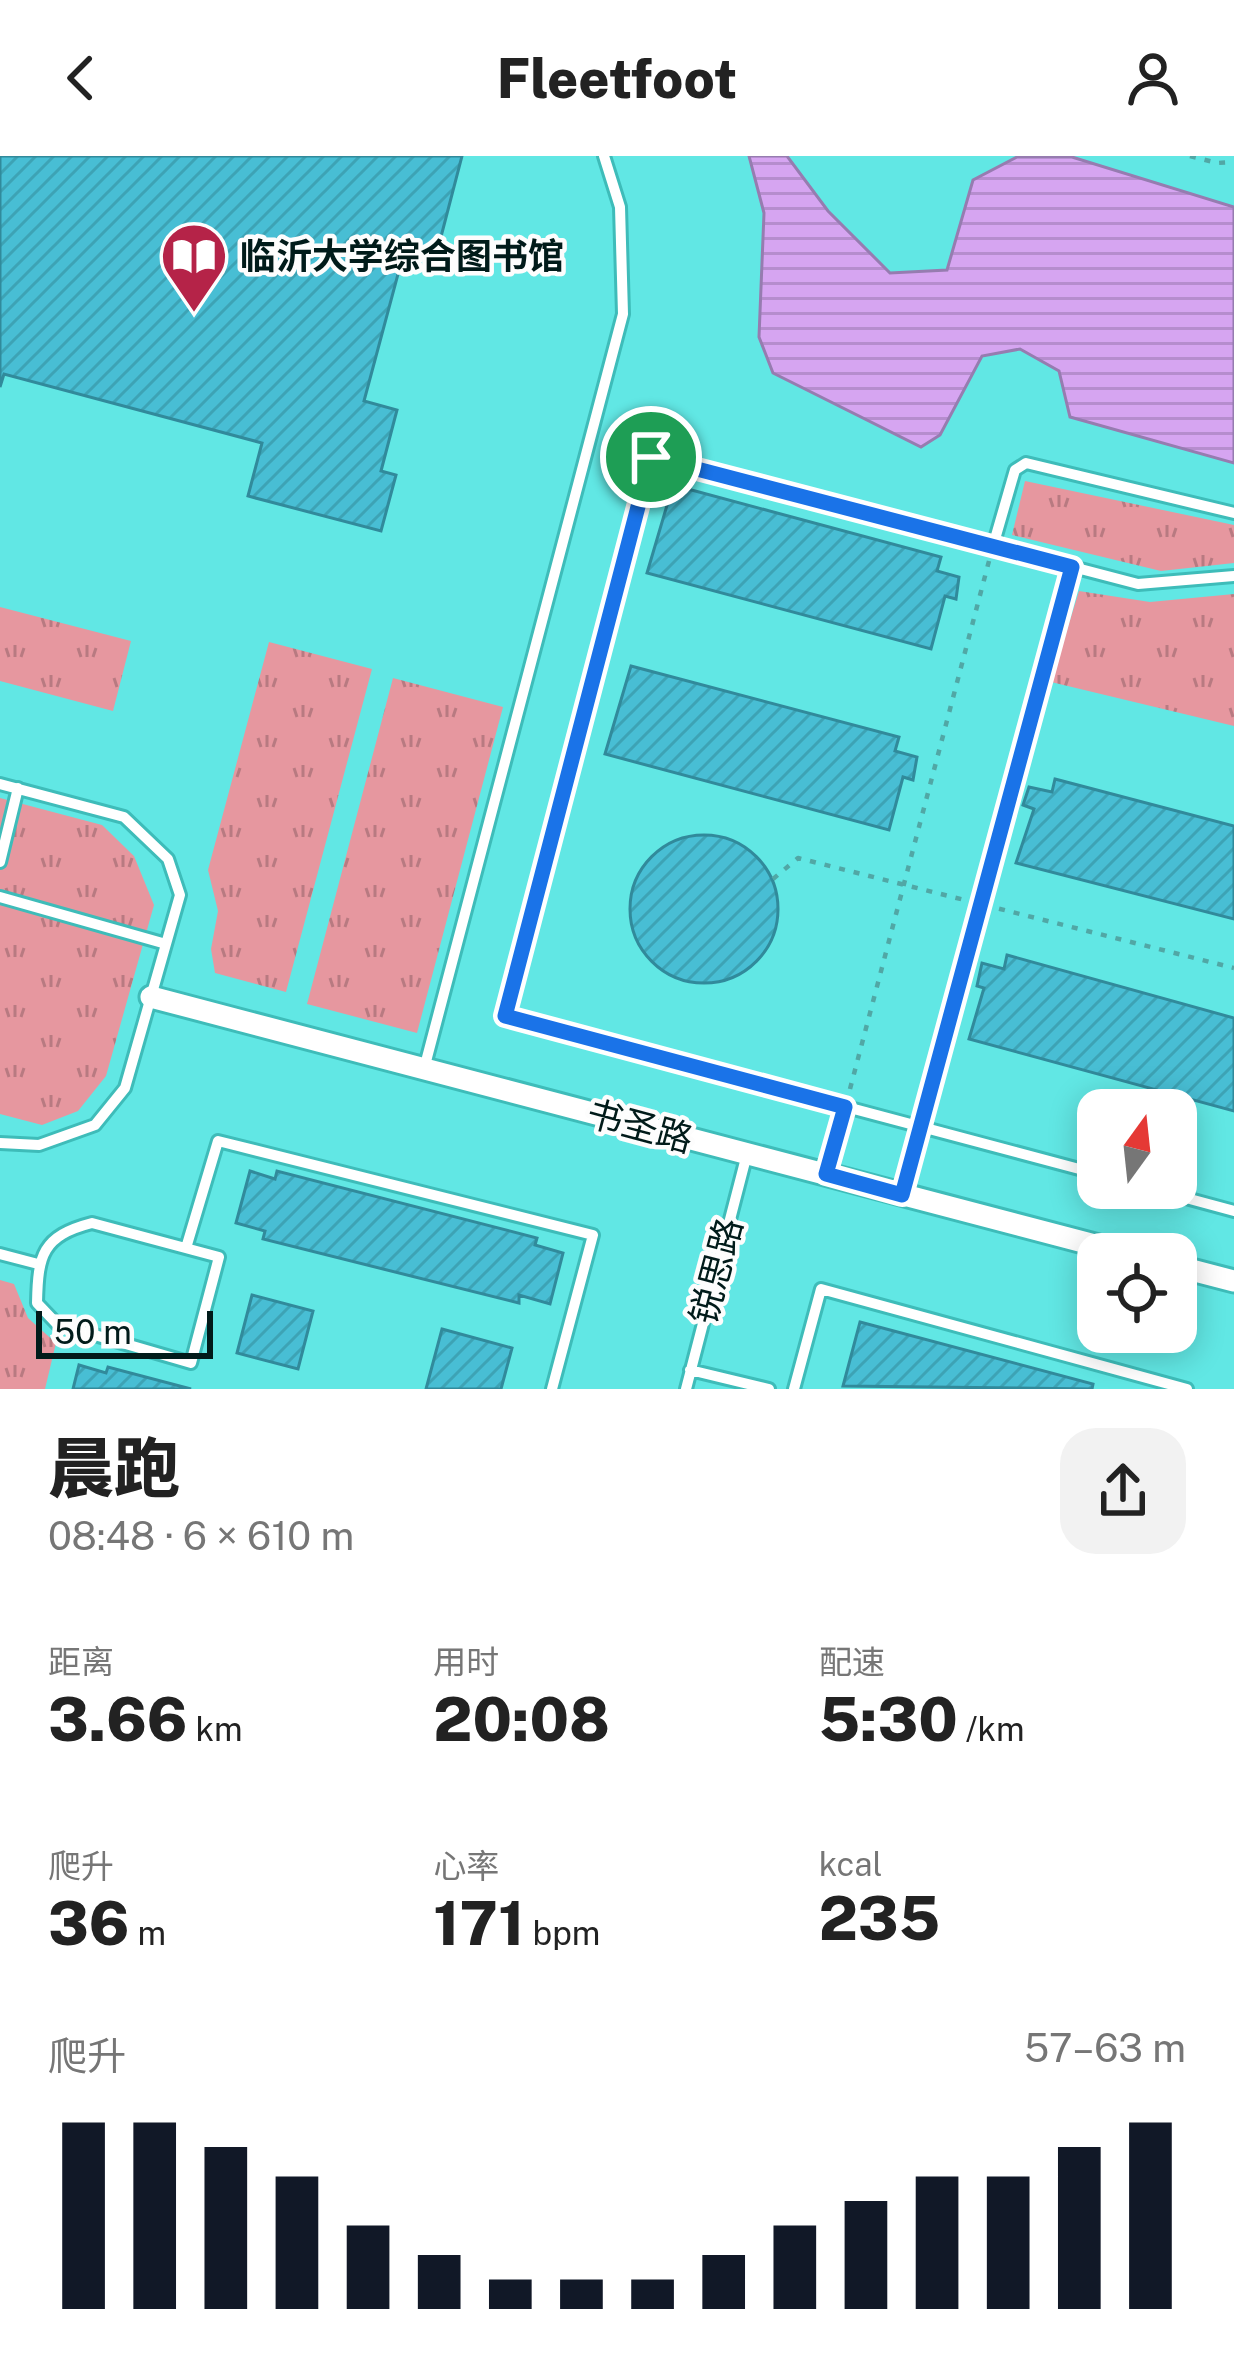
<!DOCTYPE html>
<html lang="zh">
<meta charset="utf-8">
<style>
:root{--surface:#fff;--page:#f2f2f2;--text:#222;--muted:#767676;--accent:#111827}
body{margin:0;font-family:"Public Sans","Noto Sans SC",sans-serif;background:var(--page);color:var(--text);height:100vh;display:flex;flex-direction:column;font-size:45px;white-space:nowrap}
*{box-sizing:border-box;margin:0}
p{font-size:39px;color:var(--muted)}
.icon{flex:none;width:66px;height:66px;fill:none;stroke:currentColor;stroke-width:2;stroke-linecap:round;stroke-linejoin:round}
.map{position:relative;height:1233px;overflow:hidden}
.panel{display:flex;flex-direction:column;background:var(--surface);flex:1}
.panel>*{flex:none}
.needle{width:78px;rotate:15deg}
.fabs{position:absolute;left:1077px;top:933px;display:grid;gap:24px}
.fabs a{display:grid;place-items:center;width:120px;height:120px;border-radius:24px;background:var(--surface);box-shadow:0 6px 30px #0003;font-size:60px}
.scale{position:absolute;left:36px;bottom:30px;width:177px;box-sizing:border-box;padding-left:12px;border:6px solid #011b1a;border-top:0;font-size:33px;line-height:42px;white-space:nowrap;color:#011b1a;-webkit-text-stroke:9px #fdfdfd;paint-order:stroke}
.pin{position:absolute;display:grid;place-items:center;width:102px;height:102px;color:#fff;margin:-51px;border:6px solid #fff;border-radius:50%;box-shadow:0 3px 12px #0007}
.round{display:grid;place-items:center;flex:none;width:126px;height:126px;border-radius:36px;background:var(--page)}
.head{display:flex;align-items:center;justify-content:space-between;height:204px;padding:0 48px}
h1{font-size:66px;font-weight:800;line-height:90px}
.metrics{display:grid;grid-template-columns:repeat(3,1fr);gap:18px;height:204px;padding:12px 48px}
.metrics div{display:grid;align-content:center}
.metrics b{font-size:60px;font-weight:800}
.metrics small{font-size:33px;font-weight:400}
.metrics p{font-size:33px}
.chart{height:336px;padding:24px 48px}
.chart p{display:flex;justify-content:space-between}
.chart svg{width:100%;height:216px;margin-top:12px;stroke:var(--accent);stroke-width:6}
header{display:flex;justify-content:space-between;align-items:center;height:156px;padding:0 48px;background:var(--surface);font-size:54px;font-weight:800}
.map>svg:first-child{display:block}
.built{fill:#61e7e4;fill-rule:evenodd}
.grass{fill:url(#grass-tufts)}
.water{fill:url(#water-rules);stroke:#967cb0;stroke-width:3}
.building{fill:url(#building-hatch);stroke:#318a9b;stroke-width:3}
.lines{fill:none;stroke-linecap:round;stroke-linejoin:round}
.service-casing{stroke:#3ebcb9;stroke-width:16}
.minor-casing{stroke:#3ebcb9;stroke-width:27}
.path{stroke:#51a7a5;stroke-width:4.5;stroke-dasharray:6 9;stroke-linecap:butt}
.service{stroke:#fff;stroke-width:10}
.minor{stroke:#fff;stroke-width:21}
.route-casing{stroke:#fff;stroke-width:24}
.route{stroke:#1a73e8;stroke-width:15}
.labels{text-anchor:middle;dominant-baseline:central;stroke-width:9;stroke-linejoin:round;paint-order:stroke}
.poi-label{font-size:36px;font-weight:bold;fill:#011b1a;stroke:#fdfdfd;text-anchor:start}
.street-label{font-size:36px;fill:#011b1a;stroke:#fdfdfd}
</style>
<header><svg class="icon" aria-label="back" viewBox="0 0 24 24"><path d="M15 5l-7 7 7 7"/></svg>Fleetfoot<svg class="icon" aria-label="person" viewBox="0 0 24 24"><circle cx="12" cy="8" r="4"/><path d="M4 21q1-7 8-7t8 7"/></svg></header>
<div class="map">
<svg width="1234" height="1233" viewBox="0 0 1234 1233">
<defs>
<pattern id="grass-tufts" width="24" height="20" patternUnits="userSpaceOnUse" patternTransform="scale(3)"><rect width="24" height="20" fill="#e6979f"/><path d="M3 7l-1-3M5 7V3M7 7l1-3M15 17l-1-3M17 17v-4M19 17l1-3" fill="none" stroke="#b87a81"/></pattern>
<pattern id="water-rules" width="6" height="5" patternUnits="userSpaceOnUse" patternTransform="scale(3)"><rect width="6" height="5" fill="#d6a5f1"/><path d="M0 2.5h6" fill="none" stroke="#b68dce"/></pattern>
<pattern id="building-hatch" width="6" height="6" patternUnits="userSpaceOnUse" patternTransform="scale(3)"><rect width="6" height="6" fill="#48bed4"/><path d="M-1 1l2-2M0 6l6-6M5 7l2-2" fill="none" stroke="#3da3b5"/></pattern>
</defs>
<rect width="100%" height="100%" fill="#7cf3f0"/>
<!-- built -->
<path class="built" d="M 0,0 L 1234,0 L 1234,1233 L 0,1233 ZM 1098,954 L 1176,954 L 1176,1032 L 1098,1032 ZM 1098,1098 L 1176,1098 L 1176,1176 L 1098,1176 Z"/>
<!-- grass -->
<path class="grass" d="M 1025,325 L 1234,369 L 1234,407 L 1161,415 L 1012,379 Z
M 1079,435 L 1150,446 L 1234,438 L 1234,570 L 1051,526 Z
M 0,451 L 131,485 L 113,555 L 0,525 Z
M 269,486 L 372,513 L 286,836 L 215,817 L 211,793 L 218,755 L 208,714 Z
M 393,522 L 503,551 L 417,877 L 307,848 Z
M 0,642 L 102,669 L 134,700 L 154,749 L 106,920 L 78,955 L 42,969 L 0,958 Z
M 0,1124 L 14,1128 L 28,1162 L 56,1187 L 45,1233 L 0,1233 Z"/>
<!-- water -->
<path class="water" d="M 749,0 L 787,0 L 828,55 L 890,117 L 947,114 L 973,24 L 1017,1 L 1072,1 L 1234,51 L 1234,307 L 1070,261 L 1059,215 L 1020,193 L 982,200 L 940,279 L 921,291 L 773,217 L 759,181 L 764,57 Z"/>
<!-- building -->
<path class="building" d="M 0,0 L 462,0 L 436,100 L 405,92 L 364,245 L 397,254 L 381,315 L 396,319 L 381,375 L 248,340 L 262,287 L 4,218 L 0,231 Z
M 673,329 L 941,401 L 937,415 L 959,421 L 956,443 L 945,440 L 931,493 L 647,417 Z
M 631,510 L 899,581 L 895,595 L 917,601 L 913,624 L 903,621 L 889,674 L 605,598 Z
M 1055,623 L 1234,670 L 1234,763 L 1016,707 L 1034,653 L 1023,649 L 1029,631 L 1052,636 Z
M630 753a74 74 0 1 1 148 0a74 74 0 1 1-148 0Z
M 1007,799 L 1234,862 L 1234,955 L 969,883 L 984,832 L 977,830 L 982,807 L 1004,813 Z
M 250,1015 L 275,1023 L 277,1015 L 537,1082 L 535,1089 L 563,1097 L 550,1148 L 519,1139 L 519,1147 L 263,1083 L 265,1075 L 236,1067 Z
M 252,1139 L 313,1155 L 298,1213 L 237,1197 Z
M 860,1166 L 1093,1228 L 1092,1233 L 843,1230 Z
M 442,1173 L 512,1192 L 501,1233 L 426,1233 Z
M 79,1209 L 106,1217 L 108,1211 L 191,1233 L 73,1233 Z"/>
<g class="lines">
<!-- service casing -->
<g class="service-casing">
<path id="service" d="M 993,390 L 1015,314 L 1026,307 L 1234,357
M 0,628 L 124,661 L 168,703 L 180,739 L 125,932 L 95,969 L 39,989 L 0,987
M 0,706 L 18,632
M 0,741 L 166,788
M 424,913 L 623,158 L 620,51 L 604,0
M 1098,1018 L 505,860 L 651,301 L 1138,428 L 1234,420
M 826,1019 L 845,951
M 1149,1032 L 1234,1055
M 902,1039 L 922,971
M 92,1067 L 219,1101 L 191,1207 L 57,1168 L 37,1147 C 38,1099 42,1080 92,1067 Z
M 186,1092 L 218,985 L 593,1079 L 552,1233
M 0,1098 L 38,1108
M 690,1214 L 769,1233
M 686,1233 L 747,998
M 794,1233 L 821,1133 L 1187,1233"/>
</g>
<!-- minor casing -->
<g class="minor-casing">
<path id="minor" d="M 151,841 L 1129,1098
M 1176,1110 L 1234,1125"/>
</g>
<!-- path -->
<path class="path" d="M 1190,0 L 1217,7 L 1234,6
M 773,723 L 798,702 L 1234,812
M 850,933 L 989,405
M 926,954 L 1067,426"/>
<!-- service -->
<use href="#service" class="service"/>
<!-- minor -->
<use href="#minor" class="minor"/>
</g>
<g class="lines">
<!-- route casing -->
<g class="route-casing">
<path id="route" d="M 651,301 L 1072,411 L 902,1039 L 826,1018 L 845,951 L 505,860 Z"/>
</g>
<!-- route -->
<use href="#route" class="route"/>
</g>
<!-- icons -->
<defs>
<g id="library-pin" transform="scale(3.45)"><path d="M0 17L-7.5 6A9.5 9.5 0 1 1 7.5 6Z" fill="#b52348" stroke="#fdfdfd"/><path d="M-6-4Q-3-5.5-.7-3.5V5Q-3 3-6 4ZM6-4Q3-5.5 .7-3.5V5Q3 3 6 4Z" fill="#fff"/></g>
</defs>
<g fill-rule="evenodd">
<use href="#library-pin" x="194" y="100"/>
</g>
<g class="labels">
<!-- poi labels -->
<g class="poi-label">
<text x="240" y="100">临沂大学综合图书馆</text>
</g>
<!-- street labels -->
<g class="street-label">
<text transform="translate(640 970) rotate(15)">书圣路</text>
<text transform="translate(716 1115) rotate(-75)">锐思路</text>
</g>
</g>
</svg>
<div class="fabs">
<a><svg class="needle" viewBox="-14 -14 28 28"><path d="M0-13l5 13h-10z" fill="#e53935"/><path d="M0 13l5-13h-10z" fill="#767676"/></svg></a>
<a><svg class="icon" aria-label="locate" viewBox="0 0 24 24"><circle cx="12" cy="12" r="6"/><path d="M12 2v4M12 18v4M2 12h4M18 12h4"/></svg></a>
</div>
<div class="scale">50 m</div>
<div class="pin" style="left:651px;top:301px;background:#1e9e55"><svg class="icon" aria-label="arrive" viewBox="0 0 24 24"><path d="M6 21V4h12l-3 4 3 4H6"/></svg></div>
</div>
<section class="panel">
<div class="head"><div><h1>晨跑</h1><p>08:48 · 6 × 610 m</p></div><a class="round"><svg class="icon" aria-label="share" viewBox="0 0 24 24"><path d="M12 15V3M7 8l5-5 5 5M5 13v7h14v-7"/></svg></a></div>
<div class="metrics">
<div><p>距离</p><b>3.66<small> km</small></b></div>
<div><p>用时</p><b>20:08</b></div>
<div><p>配速</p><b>5:30<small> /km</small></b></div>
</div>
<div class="metrics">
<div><p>爬升</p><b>36<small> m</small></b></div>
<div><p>心率</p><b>171<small> bpm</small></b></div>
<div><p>kcal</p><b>235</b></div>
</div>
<div class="chart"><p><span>爬升</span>57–63 m</p>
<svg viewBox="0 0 160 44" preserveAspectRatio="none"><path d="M5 44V6M15 44V6M25 44V11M35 44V17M45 44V27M55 44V33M65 44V38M75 44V38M85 44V38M95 44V33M105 44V27M115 44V22M125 44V17M135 44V17M145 44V11M155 44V6"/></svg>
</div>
</section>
